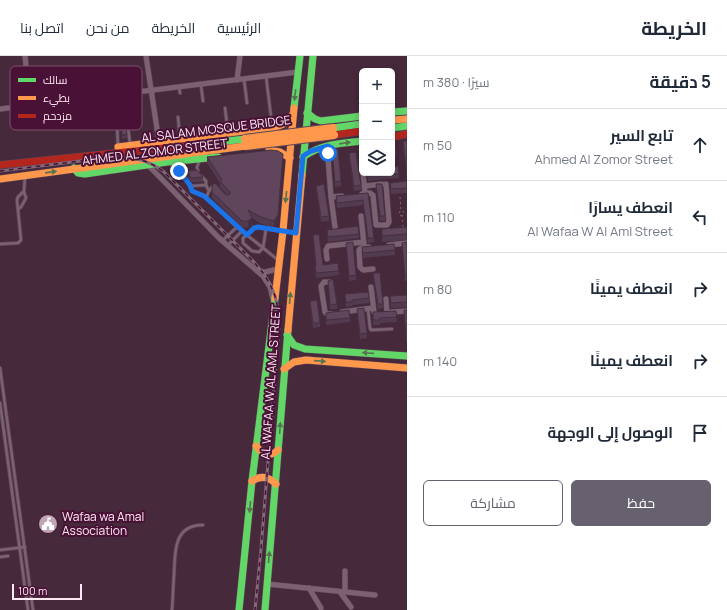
<!DOCTYPE html>
<html lang="ar">
<meta charset="utf-8">
<style>
body{margin:0;font-family:Manrope,Cairo,sans-serif;background:#f6f6f7;color:#1f2937;direction:rtl}
.controls{position:absolute;right:12px;top:12px;display:grid;overflow:hidden;border-radius:6px;box-shadow:0 2px 10px #0003}
.controls button{width:36px;height:36px;display:grid;place-items:center;padding:0;border:0;border-bottom:1px solid #e0e1e3;background:#fff;color:#1f2937;font:20px sans-serif}
.scale{position:absolute;left:12px;bottom:10px;width:70px;box-sizing:border-box;padding-left:4px;border:2px solid #ffe9f4;border-top:0;font-size:11px;line-height:14px;white-space:nowrap;color:#ffe9f4;-webkit-text-stroke:3px #491136;paint-order:stroke}
.stop{position:absolute;width:12px;height:12px;margin:-9px;border:3px solid #1a73e8;border-radius:50%;background:#fff}
.stop.end{background:#1a73e8;border-color:#fff;box-shadow:0 1px 4px #0008}
.list{margin:0;padding:0;list-style:none}
h2{display:flex;justify-content:space-between;align-items:center;height:52px;margin:0;padding:0 16px;font-size:17px}
h2 small{font-size:13px;font-weight:400;color:#747a83}
.list li{display:grid;grid-template-columns:26px 1fr auto;gap:12px;align-items:center;box-sizing:border-box;height:72px;padding:0 16px;border-top:1px solid #e0e1e3}
.list b{display:block;font-size:15px;white-space:nowrap}
.list p{margin:0;font-size:13px;white-space:nowrap;color:#747a83}
.list em{font-size:13px;font-style:normal;color:#747a83}
.actions{display:flex;gap:8px;padding:12px 16px}
.actions a{flex:1;padding:9px 0;border:1px solid #67616f;border-radius:6px;text-align:center;font-size:14px;color:#67616f}
.actions .main{background:#67616f;color:#fff}
.icon{flex:none;width:22px;height:22px;fill:none;stroke:currentColor;stroke-width:2;stroke-linecap:round;stroke-linejoin:round}
.map{position:relative;flex:none;width:407px;height:554px;overflow:hidden;direction:ltr}
header{display:flex;align-items:center;gap:24px;box-sizing:border-box;height:56px;padding:0 20px;background:#fff;border-bottom:1px solid #e0e1e3}
header strong{font-size:19px}
nav{display:flex;gap:22px;margin-inline-start:auto;font-size:14px}
main{display:flex}
aside{flex:1;background:#fff}
.map>svg:first-child{display:block}
.lines{fill:none;stroke-linecap:round;stroke-linejoin:round}
.lane-casing{stroke:#5d4655;stroke-width:4}
.street-casing{stroke:#5d4655;stroke-width:6}
.fast-casing{stroke:#5d4655;stroke-width:8}
.slow-casing{stroke:#5d4655;stroke-width:8}
.jam-casing{stroke:#5d4655;stroke-width:8}
.path{stroke:#7e6876;stroke-width:1;stroke-dasharray:2 3;stroke-linecap:butt}
.lane{stroke:#7b6171;stroke-width:2.5}
.street{stroke:#7b6171;stroke-width:5}
.fast{stroke:#63d668;stroke-width:7}
.slow{stroke:#ff974d;stroke-width:7}
.jam{stroke:#b3261e;stroke-width:7}
.rail-casing{stroke:#826a78;stroke-width:3}
.rail{stroke:#491136;stroke-width:1.5;stroke-dasharray:4.5;stroke-linecap:butt}
.slow-bridge-casing{stroke:#5d4655;stroke-width:10;stroke-linecap:butt}
.slow-bridge{stroke:#ff974d;stroke-width:8}
.wall{fill:#533b4f}
.shaded-wall{fill:#433040}
.building{fill:#60455c;stroke:#433040}
.oneway{fill:#56744f}
.route{stroke:#1a73e8;stroke-width:5}
.labels{text-anchor:middle;stroke-width:4;stroke-linejoin:round;paint-order:stroke}
.street-label{font-size:12px;fill:#ffe9f4;stroke:#491136}
.poi-label{font-size:12px;fill:#ffe9f4;stroke:#491136;text-anchor:start}
.key{fill:#491136;stroke:#80526f;stroke-width:1}
.key-label{font-size:11px;fill:#ffe9f4}
</style>
<header>
<strong>الخريطة</strong>
<nav><a>الرئيسية</a><a>الخريطة</a><a>من نحن</a><a>اتصل بنا</a></nav>
</header>
<main>
<aside>
<h2>5 دقيقة<small>سيرًا · 380 m</small></h2>
<ul class="list">
<li><svg class="icon" aria-label="ahead" viewBox="0 0 24 24"><path d="M12 20V5M6 11l6-6 6 6"/></svg><div><b>تابع السير</b><p>Ahmed Al Zomor Street</p></div><em>50 m</em></li>
<li><svg class="icon" aria-label="left" viewBox="0 0 24 24"><path d="M17 20v-9H6M10 6l-5 5 5 5"/></svg><div><b>انعطف يسارًا</b><p>Al Wafaa W Al Aml Street</p></div><em>110 m</em></li>
<li><svg class="icon" aria-label="right" viewBox="0 0 24 24"><path d="M7 20v-9h11M14 6l5 5-5 5"/></svg><div><b>انعطف يمينًا</b></div><em>80 m</em></li>
<li><svg class="icon" aria-label="right" viewBox="0 0 24 24"><path d="M7 20v-9h11M14 6l5 5-5 5"/></svg><div><b>انعطف يمينًا</b></div><em>140 m</em></li>
<li><svg class="icon" aria-label="arrive" viewBox="0 0 24 24"><path d="M6 21V4h12l-3 4 3 4H6"/></svg><div><b>الوصول إلى الوجهة</b></div></li>
</ul>
<div class="actions"><a class="main">حفظ</a><a>مشاركة</a></div>
</aside>
<div class="map">
<svg width="407" height="554" viewBox="0 0 407 554">
<rect width="100%" height="100%" fill="#47293c"/>
<g class="lines">
<defs>
<g id="lane">
<path d="M266,20L272,69"/>
<path d="M244,23L247,47"/>
<path d="M201,29L203,45"/>
<path d="M179,31L180,37"/>
<path d="M225,52L228,76"/>
<path d="M178,61L180,82"/>
<path d="M118,90L117,68L119,65L125,64L127,66L130,87"/>
<path d="M170,108L177,113L190,130L206,129V125L201,120"/>
<path d="M198,116L197,111L199,106"/>
<path d="M190,129L192,135L204,140L237,171L278,204"/>
<path d="M206,129L209,135L206,142"/>
<path d="M209,135L212,131H215"/>
<path d="M18,153L21,151L26,142L24,136"/>
<path d="M266,173L263,192L259,196L252,195L243,187V182L256,171L281,175"/>
<path d="M222,185L237,171"/>
<path d="M0,188L18,187L21,184L17,144L18,141L24,135L25,120"/>
<path d="M228,189L242,175"/>
<path d="M368,253L370,272L371,274L392,273"/>
<path d="M0,312L33,554"/>
<path d="M0,347L28,554"/>
<path d="M0,494L25,491"/>
<path d="M0,501L8,500"/>
<path d="M172,554C173,542 173,531 174,519C175,497 173,469 203,469"/>
</g>
<g id="street">
<path d="M25,0L30,49"/>
<path d="M146,0L159,86"/>
<path d="M237,24L240,0"/>
<path d="M0,53L298,16"/>
<path d="M327,90L331,141L335,171"/>
<path d="M148,109L219,182L263,220L270,231L273,243"/>
<path d="M363,117L365,137"/>
<path d="M365,130L382,128"/>
<path d="M362,138L370,137L373,139L376,169H387L389,166L386,128"/>
<path d="M331,141L342,140"/>
<path d="M361,160L364,189"/>
<path d="M389,189L407,187"/>
<path d="M369,191L361,192L359,194L360,211L363,214L373,213"/>
<path d="M327,203L326,194L328,190L364,186"/>
<path d="M257,215L265,216L278,213"/>
<path d="M330,226H324L321,230L325,256L327,258H332"/>
<path d="M371,231L374,256"/>
<path d="M386,243L387,257"/>
<path d="M342,256L373,252"/>
<path d="M391,256L407,255"/>
<path d="M267,528L375,539"/>
<path d="M309,532L321,552"/>
<path d="M340,536L351,551"/>
<path d="M345,536V515"/>
</g>
<g id="fast">
<path d="M294,52L300,0"/>
<path d="M392,56L407,55"/>
<path d="M307,57L315,63L321,65L362,60"/>
<path d="M333,72L362,68"/>
<path d="M392,72L407,70"/>
<path d="M193,89L245,83"/>
<path d="M303,101C321,88 341,87 362,85"/>
<path d="M74,112L78,117L85,118L167,106L218,101"/>
<path d="M302,119L313,0"/>
<path d="M287,279L294,289L305,293L407,300"/>
<path d="M239,554L252,425L275,242"/>
<path d="M265,554L288,274"/>
</g>
<g id="slow">
<path d="M392,64L407,63"/>
<path d="M118,91L276,71L286,67L293,58"/>
<path d="M269,94L280,96L290,102"/>
<path d="M0,123L245,90"/>
<path d="M275,242L283,175L294,52"/>
<path d="M288,274L302,119"/>
<path d="M284,313L294,306L306,304L407,312"/>
<path d="M256,390C263,399 269,402 278,394"/>
<path d="M252,425C261,419 269,421 276,428"/>
</g>
<g id="jam">
<path d="M334,79L362,75"/>
<path d="M392,81L407,78"/>
<path d="M0,109L193,89"/>
</g>
</defs>
<use href="#lane" class="lane-casing"/>
<use href="#street" class="street-casing"/>
<use href="#fast" class="fast-casing"/>
<use href="#slow" class="slow-casing"/>
<use href="#jam" class="jam-casing"/>
<g class="path">
<path d="M400,141L401,154"/>
<path d="M402,160L399,159L400,155H403L404,157L402,160L403,171"/>
</g>
<use href="#lane" class="lane"/>
<use href="#street" class="street"/>
<use href="#fast" class="fast"/>
<use href="#slow" class="slow"/>
<use href="#jam" class="jam"/>
<defs>
<path id="rail" d="M0,115L112,101C133,101 146,103 163,115L253,205L263,217L270,228L275,240L278,253L279,270L261,493L255,554"/>
</defs>
<use href="#rail" class="rail-casing"/>
<use href="#rail" class="rail"/>
<defs>
<g id="slow-bridge">
<path d="M245,83L333,72"/>
<path d="M245,90L334,79"/>
</g>
</defs>
<use href="#slow-bridge" class="slow-bridge-casing"/>
<use href="#slow-bridge" class="slow-bridge"/>
</g>
<g class="wall">
<path d="M121,70L127,79V82L122,83Z"/>
<path d="M403,85H407V122L403,90Z"/>
<path d="M392,87L396,94V99H392Z"/>
<path d="M332,94L341,125V130L335,131Z"/>
<path d="M349,97L361,129V134L354,135L349,102Z"/>
<path d="M207,101L283,104L278,166L274,171L261,168L252,162V168L248,172L242,171L212,142V129L227,139L220,131V127L207,107Z"/>
<path d="M187,115L203,121V126H191L187,120Z"/>
<path d="M367,117L399,118V122L368,125Z"/>
<path d="M407,125V137L391,138L390,127Z"/>
<path d="M376,128L385,160V165H380Z"/>
<path d="M316,130L329,160V165L321,166L316,134Z"/>
<path d="M368,137L374,182V186L368,187L363,149L337,152L336,140Z"/>
<path d="M407,171V184L382,186V173Z"/>
<path d="M327,174L359,178V182L328,186Z"/>
<path d="M313,179L323,209L339,215V219L316,222L315,214V210H316Z"/>
<path d="M407,186V225H405L402,187Z"/>
<path d="M346,187L356,219V224L349,225Z"/>
<path d="M362,191L395,194V199L363,202Z"/>
<path d="M373,217L383,248V252L378,253L373,222Z"/>
<path d="M328,225L337,248V253H330Z"/>
<path d="M345,238L369,242V247L352,249V250L346,251Z"/>
<path d="M407,239V251L391,252L390,240Z"/>
<path d="M310,245L320,267V271L313,272L310,249Z"/>
<path d="M357,253L367,277V282L360,283L357,258Z"/>
<path d="M404,254H407V285H406Z"/>
<path d="M396,255L397,266L380,267V269H373V256Z"/>
<path d="M326,257L350,262V266L326,269Z"/>
</g>
<g class="shaded-wall">
<path d="M283,98L278,166L274,171V165Z"/>
<path d="M252,162V168L248,172V165Z"/>
</g>
<g class="building">
<path d="M125,69L127,79H122L121,70Z"/>
<path d="M403,85H407V117Z"/>
<path d="M392,87H395L396,94L392,95Z"/>
<path d="M338,93L341,125L335,126L332,94Z"/>
<path d="M271,94L278,95L283,98L278,159L274,165L261,161L248,154L252,162L248,165H242L212,136V129L215,127L226,139H229L231,137L220,125L222,124L207,101Z"/>
<path d="M356,96L361,129L354,130L349,97Z"/>
<path d="M398,110L399,118L368,120L367,117H392V111Z"/>
<path d="M197,114L203,121L191,122L187,115Z"/>
<path d="M407,125V132L391,133L390,127Z"/>
<path d="M324,128L329,160L321,161L316,130Z"/>
<path d="M376,128H382L385,160H380Z"/>
<path d="M368,137L374,182H368L363,144L337,147L336,140Z"/>
<path d="M358,170L359,178L328,181L327,174Z"/>
<path d="M407,171V178L382,180V173Z"/>
<path d="M319,178L323,209L338,207L339,215L316,217L315,210H316L313,179Z"/>
<path d="M353,186L356,219L349,220L346,187Z"/>
<path d="M407,186V220H405L402,187Z"/>
<path d="M394,188L395,194L363,197L362,191Z"/>
<path d="M373,217H380L383,248H378Z"/>
<path d="M333,223L337,248L330,249L328,225Z"/>
<path d="M368,236L369,242L352,244V246H346L345,238Z"/>
<path d="M407,239V246L391,247L390,240Z"/>
<path d="M317,244L320,267H313L310,245Z"/>
<path d="M364,252L367,277L360,278L357,253Z"/>
<path d="M349,254L350,262L326,264V257Z"/>
<path d="M404,254H407V280H406Z"/>
<path d="M396,255L397,261L380,262V264H373V256Z"/>
</g>
<defs><path id="oneway-solid" d="M-6-.8H1V-3.2L6.5 0L1 3.2V.8H-6Z"/></defs>
<g class="oneway">
<use href="#oneway-solid" transform="translate(295 39) rotate(97)"/>
<use href="#oneway-solid" transform="translate(345 87) rotate(-8)"/>
<use href="#oneway-solid" transform="translate(51 116) rotate(-8)"/>
<use href="#oneway-solid" transform="translate(286 141) rotate(96)"/>
<use href="#oneway-solid" transform="translate(290 242) rotate(-85)"/>
<use href="#oneway-solid" transform="translate(368 297) rotate(-176)"/>
<use href="#oneway-solid" transform="translate(320 305) rotate(4)"/>
<use href="#oneway-solid" transform="translate(280 372) rotate(-86)"/>
<use href="#oneway-solid" transform="translate(250 451) rotate(96)"/>
<use href="#oneway-solid" transform="translate(269 501) rotate(-85)"/>
</g>
<g class="lines">
<path class="route" d="M179,115L190,129L192,135L204,140L247,179L254,172L258,171L296,177L303,100L311,95L328,90V97"/>
</g>
<defs>
<symbol id="civic-disc" viewBox="-11 -11 22 22"><circle r="9.5" fill="#bfa6b4" stroke="#491136"/><path d="M-.6-6.5H3V-4.5H.6V-3L4-1V1h2V6H-6V1h2V-1L-.6-3ZM-1.2 2.5V6h2.4V2.5Z" fill="#fff"/></symbol>
</defs>
<g fill-rule="evenodd">
<use href="#civic-disc" x="37" y="457" width="22" height="22"/>
</g>
<g class="labels">
<g class="street-label">
<text transform="translate(216 73) rotate(-7)" y="4">AL SALAM MOSQUE BRIDGE</text>
<text transform="translate(155 96) rotate(-7)" y="4">AHMED AL ZOMOR STREET</text>
<text transform="translate(271 326) rotate(-86)" y="4">AL WAFAA W AL AML STREET</text>
</g>
<g class="poi-label">
<text x="62" y="465">Wafaa wa Amal<tspan x="62" dy="14">Association</tspan></text>
</g>
</g>
<rect x="10" y="10" width="132" height="64" rx="6" class="key"/>
<rect x="18" y="22" width="18" height="4" fill="#63d668"/>
<rect x="18" y="40" width="18" height="4" fill="#ff974d"/>
<rect x="18" y="58" width="18" height="4" fill="#b3261e"/>
<g class="key-label">
<text x="43" y="28">سالك</text>
<text x="43" y="46">بطيء</text>
<text x="43" y="64">مزدحم</text>
</g>
</svg>
<div class="controls">
<button>+</button>
<button>−</button>
<button><svg class="icon" aria-label="layers" viewBox="0 0 24 24"><path d="M12 4l9 5-9 5-9-5zM3 14l9 5 9-5"/></svg></button>
</div>
<div class="scale">100 m</div>
<div class="stop" style="left:328px;top:97px"></div>
<div class="stop end" style="left:179px;top:115px"></div>
</div>
</main>
